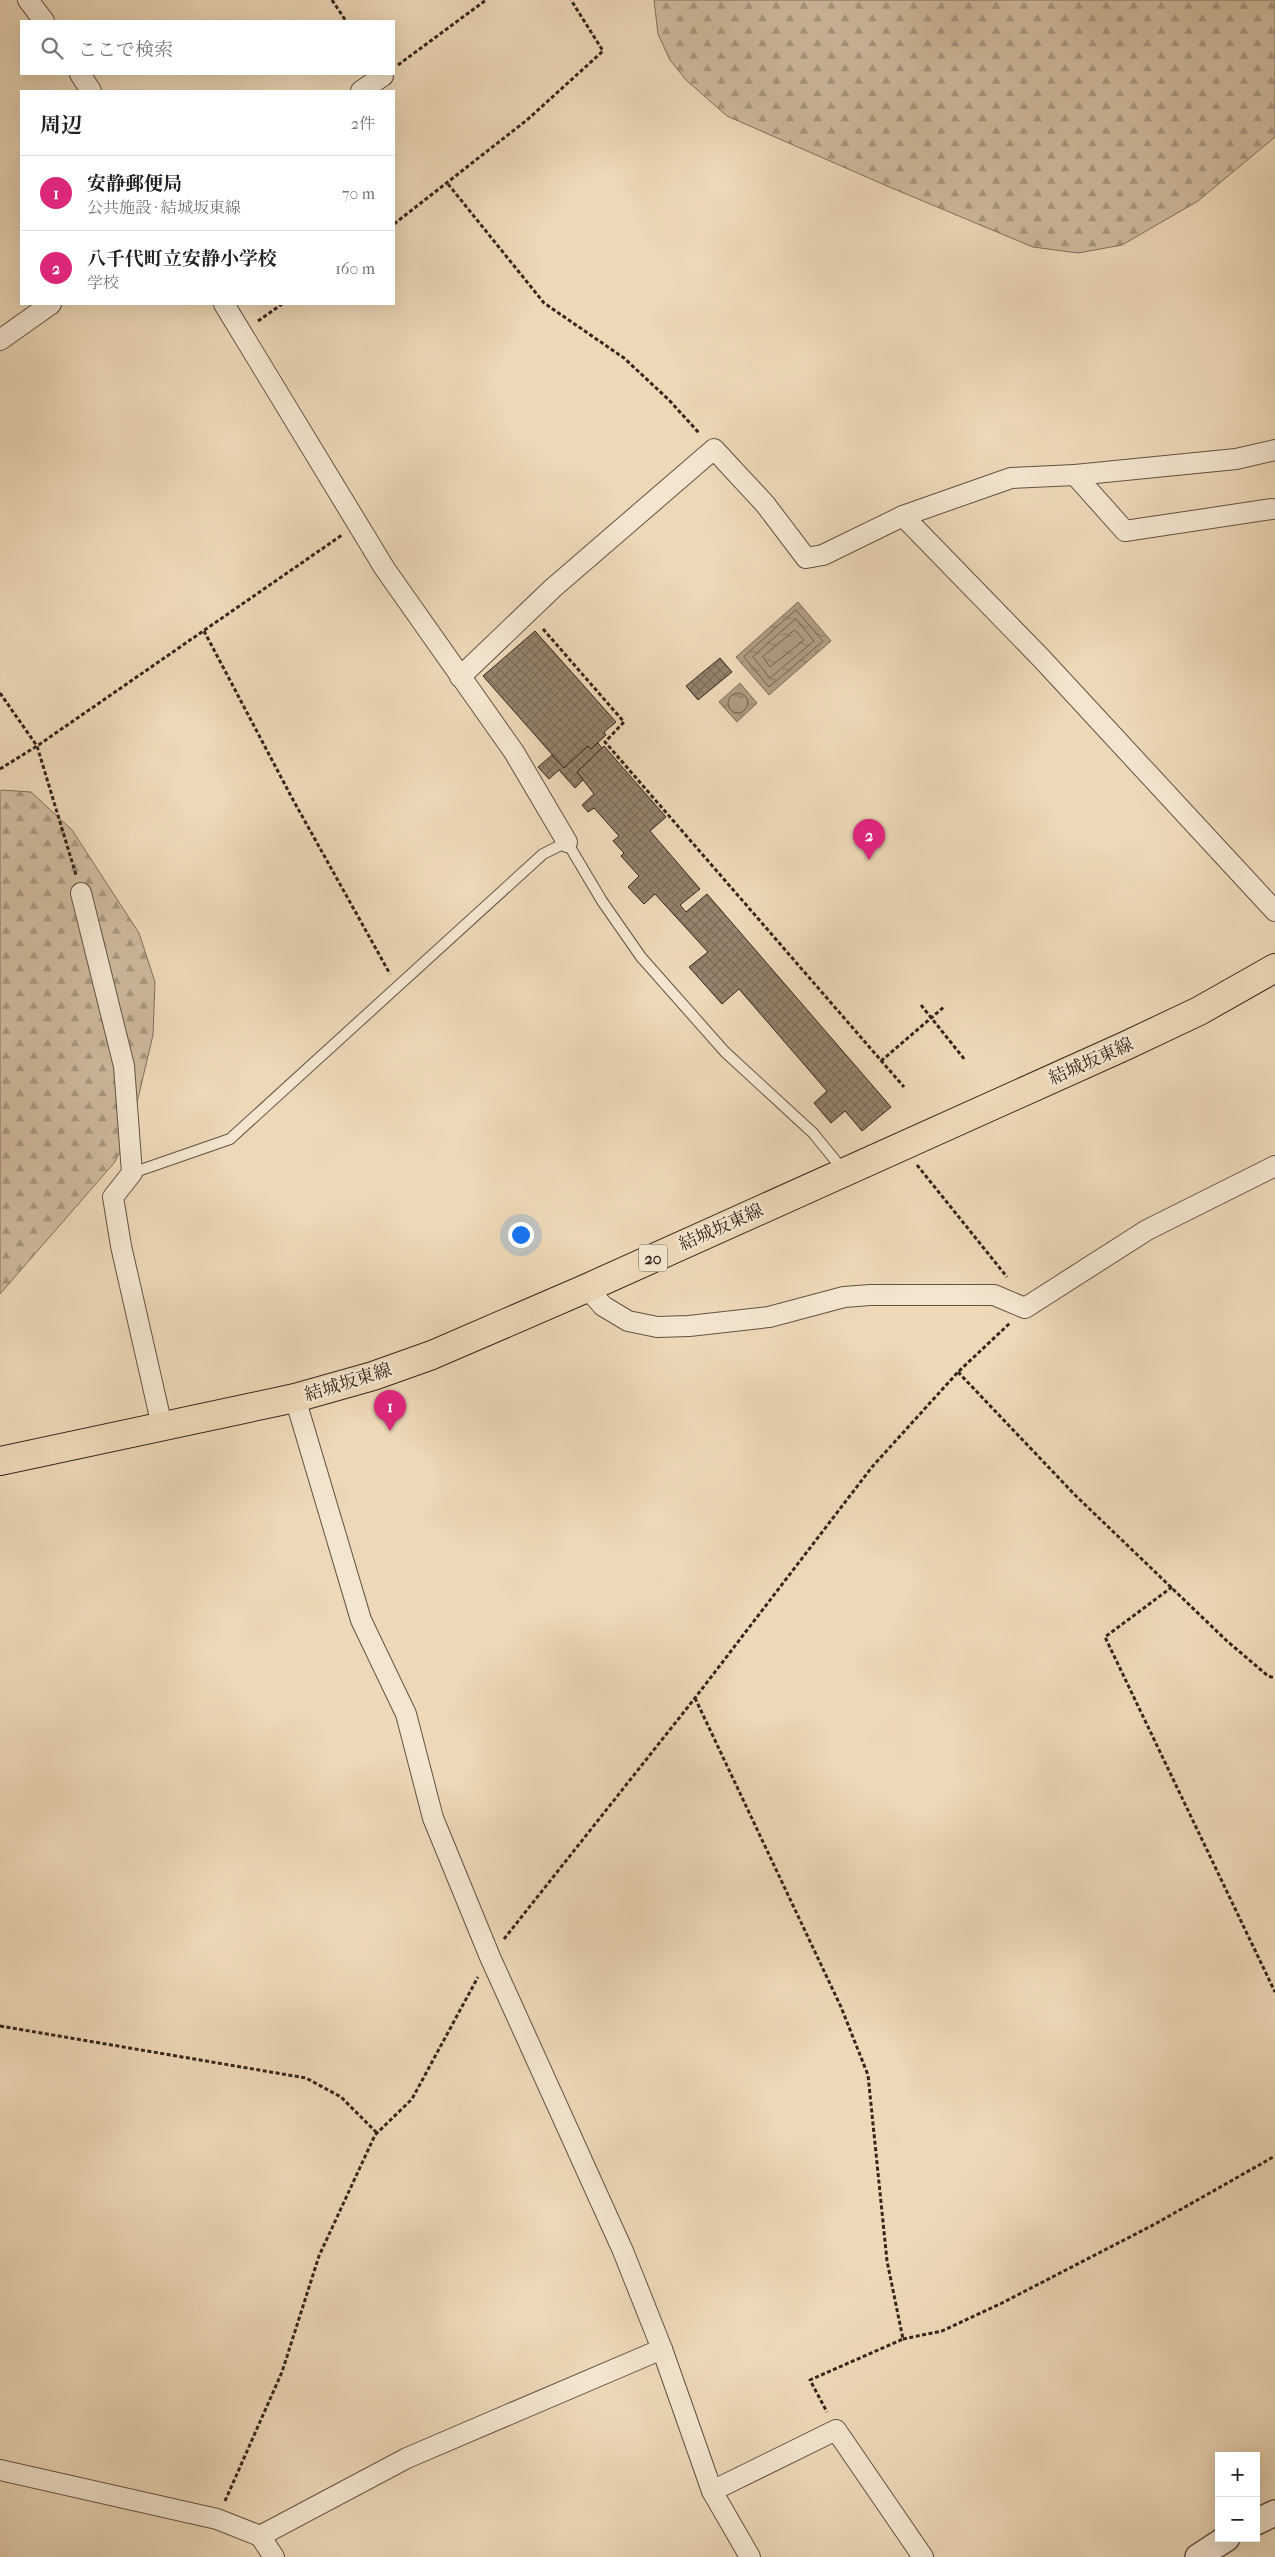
<!DOCTYPE html>
<html lang="ja">
<meta charset="utf-8">
<style>
body{margin:0;font-family:"IM FELL French Canon","Noto Serif JP",serif;background:#f6f6f6;color:#202124}
.controls{position:absolute;right:15px;bottom:15px;display:grid;overflow:hidden;border-radius:0px;box-shadow:0 5px 20px #0002}
.controls button{width:45px;height:45px;display:grid;place-items:center;padding:0;border:0;border-bottom:1px solid #e0e0e0;background:#fff;color:#202124;font:25px sans-serif}
.you{position:absolute;left:520px;top:1234px;width:18px;height:18px;margin:-12px;border:4px solid #fff;border-radius:50%;background:#1a73e8;box-shadow:0 0 0 8px #1a73e833}
.badge{display:grid;place-items:center;width:32px;height:32px;border-radius:50%;background:#db2777;color:#fff;font-size:16px;font-weight:700}
.pin{position:absolute;translate:-50% -41px;filter:drop-shadow(0 1px 2px #0008)}
.pin::after{content:'';position:absolute;top:26px;width:18px;height:15px;background:inherit;clip-path:polygon(0 0,100% 0,50% 100%)}
.list{margin:0;padding:0;list-style:none}
h2{display:flex;justify-content:space-between;align-items:center;height:65px;margin:0;padding:0 20px;font-size:21px}
h2 small{font-size:16px;font-weight:400;color:#757577}
.list li{display:grid;grid-template-columns:32px 1fr auto;gap:15px;align-items:center;box-sizing:border-box;height:75px;padding:0 20px;border-top:1px solid #e0e0e0}
.list b{display:block;font-size:19px;white-space:nowrap}
.list p{margin:0;font-size:16px;white-space:nowrap;color:#757577}
.list em{font-size:16px;font-style:normal;color:#757577}
.icon{flex:none;width:28px;height:28px;fill:none;stroke:currentColor;stroke-width:2;stroke-linecap:round;stroke-linejoin:round}
.map{position:relative;flex:none;width:1275px;height:2557px;overflow:hidden}
.search{position:absolute;background:#fff;box-shadow:0 5px 20px #0002;left:20px;top:20px;width:375px;height:55px;display:flex;align-items:center;gap:12px;box-sizing:border-box;padding:0 18px;border-radius:0px;color:#757577;font-size:19px}
.panel{position:absolute;background:#fff;box-shadow:0 5px 20px #0002;left:20px;top:90px;width:375px;height:215px;border-radius:0px}
.map>svg:first-child{display:block}
.forest{fill:url(#forest-firs);stroke:#82705c}
.water{fill:url(#water-ripples);stroke:#7f6c59}
.lines{fill:none;stroke-linecap:round;stroke-linejoin:round}
.shore{stroke:#72604f;stroke-width:1}
.building{fill:url(#building-cross-hatch);stroke:#36261c}
.service-casing{stroke:#645243;stroke-width:12}
.minor-casing{stroke:#645243;stroke-width:22}
.tertiary-casing{stroke:#645243;stroke-width:28}
.primary-casing{stroke:#36261c;stroke-width:30}
.path{stroke:#36261c;stroke-width:3;stroke-dasharray:4 2.5;stroke-linecap:butt}
.service{stroke:#f3e6d0;stroke-width:10}
.minor{stroke:#f3e6d0;stroke-width:20}
.tertiary{stroke:#f3e6d0;stroke-width:25}
.primary{stroke:#edd8b7;stroke-width:28}
.labels{text-anchor:middle;stroke-width:5;stroke-linejoin:round;paint-order:stroke}
.shield{fill:#f3e6d0;stroke:#6f6052;stroke-width:1}
.shield-label{font-size:16px;font-weight:bold;fill:#36261c}
.street-label{font-size:18px;fill:#36261c;stroke:#f3e6d0}
</style>
<div class="map">
<svg width="1275" height="2557" viewBox="0 0 1275 2557">
<defs>
<pattern id="forest-firs" width="22" height="20" patternUnits="userSpaceOnUse" patternTransform="scale(1.25)"><rect width="22" height="20" fill="#ceba9d"/><path d="M5 1l3.5 6h-7zM16 11l3.5 6h-7z" fill="#a8977f"/></pattern>
<pattern id="water-ripples" width="26" height="14" patternUnits="userSpaceOnUse" patternTransform="scale(1.25)"><rect width="26" height="14" fill="#af9b82"/><path d="M2 4q2-2 4 0t4 0M15 11q2-2 4 0t4 0" fill="none" stroke="#8f7e6a"/></pattern>
<pattern id="building-cross-hatch" width="8" height="8" patternUnits="userSpaceOnUse" patternTransform="scale(1.25)"><rect width="8" height="8" fill="#95836d"/><path d="M0 0l8 8M0 8l8-8" fill="none" stroke="#7a6b59"/></pattern>
</defs>
<rect width="100%" height="100%" fill="#edd8b7"/>
<filter id="stains"><feTurbulence type="fractalNoise" baseFrequency=".004" numOctaves="4"/><feColorMatrix values="0 0 0 0 .2 0 0 0 0 .09 0 0 0 0 .02 0 0 0 .5 -.17"/></filter>
<radialGradient id="worn" r=".72"><stop offset=".6" stop-color="#630" stop-opacity="0"/><stop offset="1" stop-color="#630" stop-opacity=".3"/></radialGradient>
<g class="forest">
<path d="M654,0H1275V137L1198,201L1122,245L1078,253L1033,247L887,186L727,116L686,80L670,60L658,34Z"/>
<path d="M2,790L31,792L72,830L139,933L155,982L153,1035L129,1136L114,1163L0,1294V791Z"/>
</g>
<g class="water">
<path d="M798,602L831,641L769,695L736,657Z"/>
<path d="M740,683L757,703L737,722L719,702Z"/>
</g>
<g class="lines">
<g class="shore">
<path d="M796,610L823,641L769,687L744,657Z"/>
<path d="M796,619L814,641L770,678L753,657Z"/>
<path d="M795,630L804,640L770,667L763,657Z"/>
<circle cx="738" cy="703" r="10"/>
</g>
</g>
<g class="building">
<path d="M535,631L616,722L604,732L606,735L591,749L588,746L564,768L483,676Z"/>
<path d="M720,658L732,672L698,700L686,686Z"/>
<path d="M598,743L603,749L577,772L583,780L575,788L559,770L549,779L538,767L552,755L564,768L588,746L591,749Z"/>
<path d="M604,746L666,817L650,831L700,889L680,905L686,912L707,894L891,1107L862,1131L845,1111L831,1123L814,1103L827,1091L739,989L722,1004L689,967L708,952L655,894L644,904L628,887L639,876L621,856L624,853L613,841L619,836L594,808L588,812L582,805L594,794L577,772Z"/>
</g>
<g class="lines">
<defs>
<path id="service" d="M132,1173L230,1139L543,854L567,842L602,901L641,957L725,1052L813,1133L844,1171"/>
<g id="minor">
<path d="M28,0L44,21"/>
<path d="M80,74L91,91"/>
<path d="M361,91L383,76"/>
<path d="M224,304L385,569L514,752L567,842"/>
<path d="M0,340L51,304"/>
<path d="M1272,509L1125,531L1075,475L1236,459L1275,450"/>
<path d="M903,516L1042,659L1275,911"/>
<path d="M460,677L553,588L714,449L765,504L806,558L823,555L903,516L1011,478L1075,475"/>
<path d="M81,893L124,1066L132,1173L113,1197L121,1246L162,1426"/>
<path d="M587,1288L603,1306L628,1321L657,1327L689,1326L769,1317L844,1297L870,1295H994L1025,1308L1147,1230L1275,1166"/>
<path d="M295,1398L361,1620L406,1714L433,1818L490,1957L623,2251L662,2349L712,2491L750,2557"/>
<path d="M0,2470L217,2519L260,2536L274,2557"/>
<path d="M712,2491L836,2430L923,2557"/>
<path d="M260,2536L407,2458L662,2349"/>
</g>
<g id="tertiary">
<path d="M1256,2522L1275,2513"/>
<path d="M1198,2557L1227,2538"/>
</g>
<path id="primary" d="M0,1461L295,1398L373,1376L432,1355L587,1288L1125,1046L1199,1011L1275,968"/>
</defs>
<use href="#service" class="service-casing"/>
<use href="#minor" class="minor-casing"/>
<use href="#tertiary" class="tertiary-casing"/>
<use href="#primary" class="primary-casing"/>
<g class="path">
<path d="M332,0L346,21"/>
<path d="M398,65L486,0"/>
<path d="M448,184L544,303L624,358L669,400L700,434"/>
<path d="M394,224L527,120L603,51L571,0"/>
<path d="M258,321L282,304"/>
<path d="M543,629L624,722L605,742L904,1087"/>
<path d="M204,631L292,798L390,974"/>
<path d="M0,693L37,746L76,875"/>
<path d="M0,769L37,746L342,535"/>
<path d="M921,1005L965,1060"/>
<path d="M881,1061L945,1006"/>
<path d="M917,1165L1007,1277"/>
<path d="M958,1372L1075,1495L1227,1641L1268,1676L1275,1678"/>
<path d="M1172,1587L1105,1637L1275,1992"/>
<path d="M695,1698L841,2007L868,2075L887,2261L903,2339L810,2380L827,2412"/>
<path d="M504,1939L695,1698L872,1467L958,1372L1010,1323"/>
<path d="M0,2026L306,2078L341,2097L377,2133"/>
<path d="M903,2339L942,2331L1002,2303L1155,2224L1275,2156"/>
<path d="M225,2501L282,2372L319,2256L375,2135L412,2099L478,1977"/>
</g>
<use href="#service" class="service"/>
<use href="#minor" class="minor"/>
<use href="#tertiary" class="tertiary"/>
<use href="#primary" class="primary"/>
</g>
<g class="labels">
<rect class="shield" x="639" y="1244.5" width="28" height="27" rx="4"/>
<g class="shield-label">
<text x="653" y="1264">20</text>
</g>
<g class="street-label">
<text transform="translate(1091 1061) rotate(-24)" y="6">結城坂東線</text>
<text transform="translate(721 1227) rotate(-24)" y="6">結城坂東線</text>
<text transform="translate(348 1382) rotate(-17)" y="6">結城坂東線</text>
</g>
</g>
<rect width="100%" height="100%" filter="url(#stains)"/>
<rect width="100%" height="100%" fill="url(#worn)"/>
</svg>
<div class="controls">
<button>+</button>
<button>−</button>
</div>
<div class="you"></div>
<div class="pin badge" style="left:390px;top:1431px">1</div>
<div class="pin badge" style="left:869px;top:860px">2</div>
<div class="search"><svg class="icon" aria-label="search" viewBox="0 0 24 24"><circle cx="10" cy="10" r="6"/><path d="M15 15l6 6"/></svg>ここで検索</div>
<section class="panel">
<h2>周辺<small>2件</small></h2>
<ul class="list">
<li><span class="badge">1</span><div><b>安静郵便局</b><p>公共施設 · 結城坂東線</p></div><em>70 m</em></li>
<li><span class="badge">2</span><div><b>八千代町立安静小学校</b><p>学校</p></div><em>160 m</em></li>
</ul>
</section>
</div>
